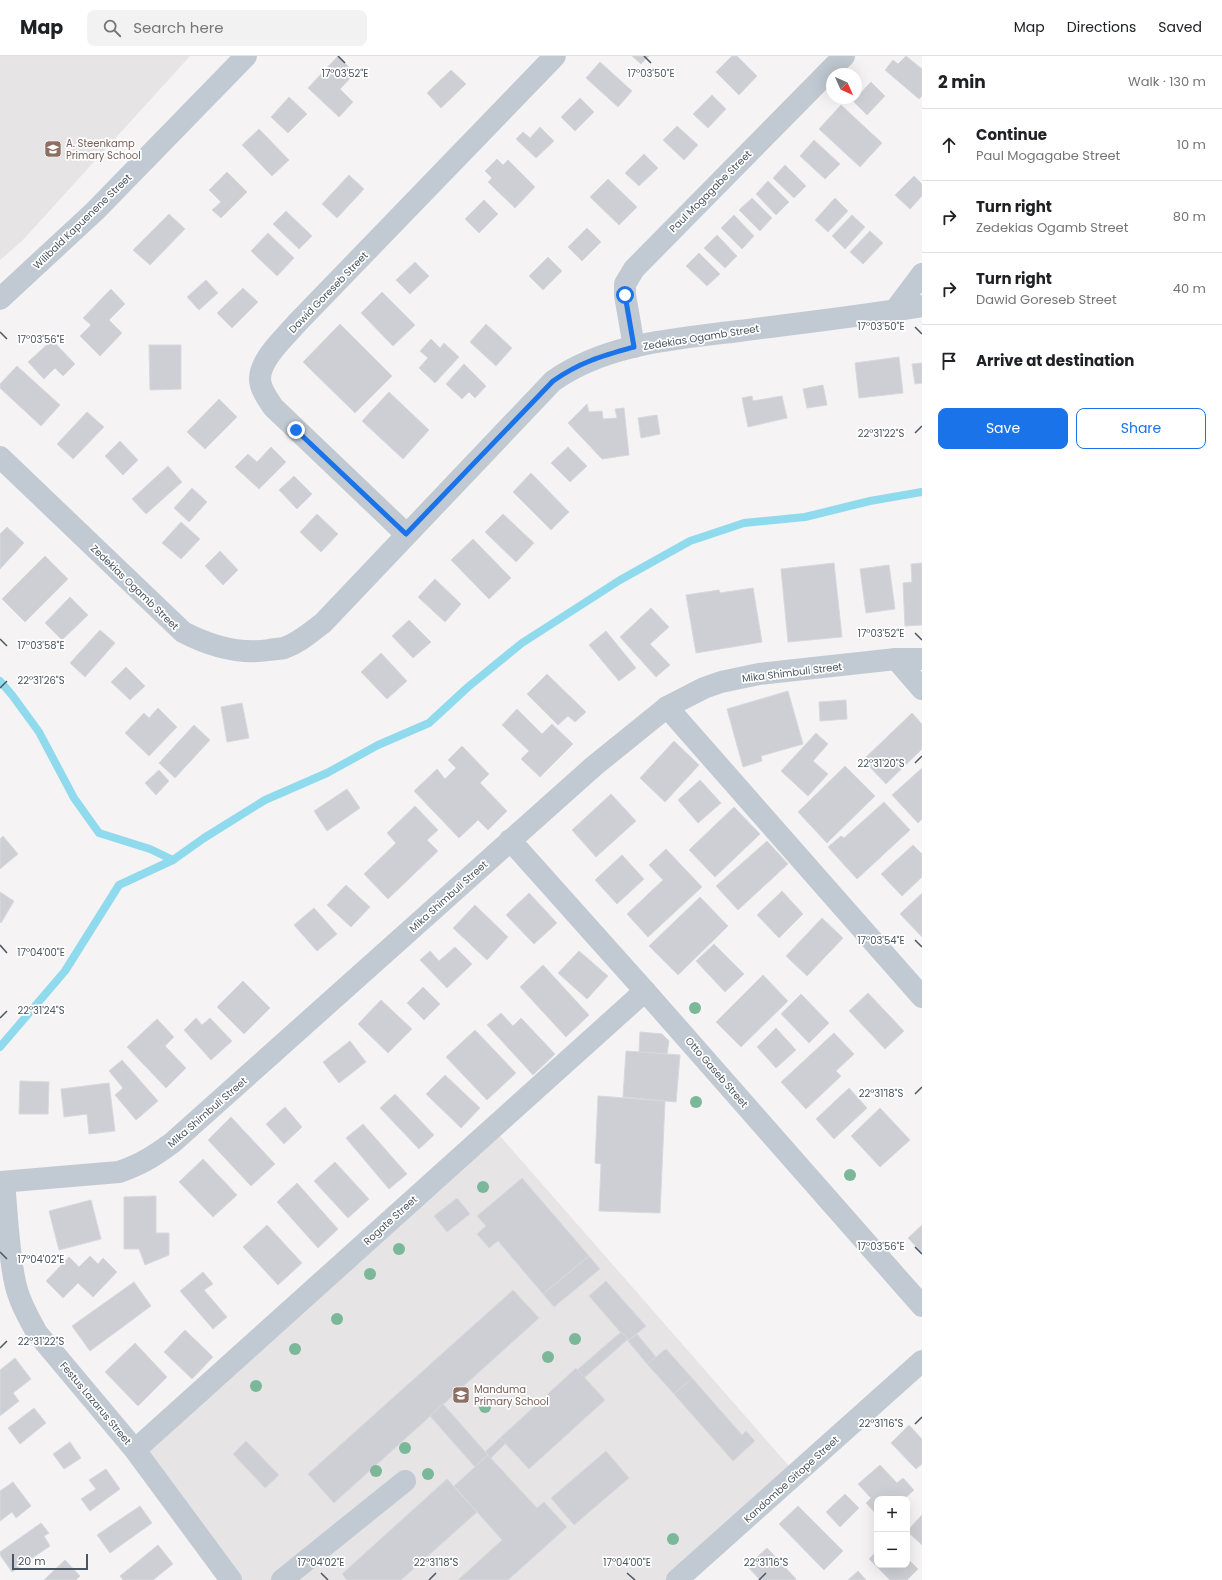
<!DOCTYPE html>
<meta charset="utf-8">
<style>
body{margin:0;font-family:Poppins,sans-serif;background:#f2f2f2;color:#202124}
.controls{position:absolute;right:12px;bottom:12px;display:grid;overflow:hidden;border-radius:8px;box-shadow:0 4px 16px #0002}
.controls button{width:36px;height:36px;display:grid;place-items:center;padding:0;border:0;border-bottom:1px solid #e0e0e0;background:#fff;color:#202124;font:20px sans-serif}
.compass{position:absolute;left:826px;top:12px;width:36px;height:36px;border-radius:50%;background:#fff;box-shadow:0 4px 16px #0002;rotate:135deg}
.scale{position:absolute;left:12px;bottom:10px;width:76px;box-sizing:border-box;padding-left:4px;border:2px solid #4a5661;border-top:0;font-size:11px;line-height:14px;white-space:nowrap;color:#4a5661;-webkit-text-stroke:3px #fff;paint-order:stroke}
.stop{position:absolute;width:12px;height:12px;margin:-9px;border:3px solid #1a73e8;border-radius:50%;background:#fff}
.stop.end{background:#1a73e8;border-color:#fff;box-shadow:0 1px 4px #0008}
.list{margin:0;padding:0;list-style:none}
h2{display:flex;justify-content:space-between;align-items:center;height:52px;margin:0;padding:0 16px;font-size:17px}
h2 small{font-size:13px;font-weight:400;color:#757577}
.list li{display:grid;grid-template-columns:26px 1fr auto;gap:12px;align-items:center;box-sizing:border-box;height:72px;padding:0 16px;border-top:1px solid #e0e0e0}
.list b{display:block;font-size:15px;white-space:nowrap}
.list p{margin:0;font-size:13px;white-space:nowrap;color:#757577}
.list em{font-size:13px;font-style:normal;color:#757577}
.actions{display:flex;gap:8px;padding:12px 16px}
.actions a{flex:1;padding:9px 0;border:1px solid #1a73e8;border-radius:8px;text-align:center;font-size:14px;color:#1a73e8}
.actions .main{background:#1a73e8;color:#fff}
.icon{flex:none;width:22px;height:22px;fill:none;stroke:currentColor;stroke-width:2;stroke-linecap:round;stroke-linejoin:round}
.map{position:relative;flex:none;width:922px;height:1524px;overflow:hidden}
header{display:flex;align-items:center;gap:24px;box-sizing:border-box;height:56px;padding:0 20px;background:#fff;border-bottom:1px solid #e0e0e0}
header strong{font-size:19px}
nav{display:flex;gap:22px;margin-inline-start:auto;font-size:14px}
.search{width:280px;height:36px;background:#f2f2f2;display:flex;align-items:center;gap:10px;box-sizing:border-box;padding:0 14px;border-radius:8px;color:#757577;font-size:15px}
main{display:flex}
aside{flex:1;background:#fff}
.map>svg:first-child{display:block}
.education{fill:#e6e4e5}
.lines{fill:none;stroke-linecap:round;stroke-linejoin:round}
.stream{stroke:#90daee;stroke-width:8}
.building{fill:#cdcfd5;stroke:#d7d9de}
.minor{stroke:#c1cad2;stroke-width:22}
.tree{fill:#7bb799}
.route{stroke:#1a73e8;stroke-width:5}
.ticks{fill:none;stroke:#4a5661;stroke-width:1.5}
.labels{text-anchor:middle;stroke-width:3.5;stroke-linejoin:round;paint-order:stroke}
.education-label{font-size:10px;fill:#785e54;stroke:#fff;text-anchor:start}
.street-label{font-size:10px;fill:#4a5661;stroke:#fff}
.ticks-label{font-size:10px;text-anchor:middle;fill:#4a5661;stroke:#fff;stroke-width:3.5;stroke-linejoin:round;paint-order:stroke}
</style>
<header>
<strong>Map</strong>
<div class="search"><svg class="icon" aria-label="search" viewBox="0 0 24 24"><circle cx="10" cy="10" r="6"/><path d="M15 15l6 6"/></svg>Search here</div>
<nav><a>Map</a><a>Directions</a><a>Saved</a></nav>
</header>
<main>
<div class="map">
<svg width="922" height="1524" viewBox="0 0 922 1524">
<rect width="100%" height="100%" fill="#f5f3f3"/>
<g class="education">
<path d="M0,0H190L22,185L0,204Z"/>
<path d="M493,1072L796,1418L677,1524H231L135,1394Z"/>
</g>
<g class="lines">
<g class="stream">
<path d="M0,625L12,639L39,676L74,742L99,777L150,793L173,804"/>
<path d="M0,991L65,915L119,829L173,804L204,782L265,744L327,717L378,689L429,667L468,631L522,587L620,524L690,485L744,467L805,461L870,445L922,436"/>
</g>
</g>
<g class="building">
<path d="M338,0L355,17L340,33L353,46L339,61L308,32Z"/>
<path d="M632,0H649L641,8Z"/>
<path d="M732,0H737L757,20L739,39L716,16Z"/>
<path d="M906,0L922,13V40L919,43L885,14L893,4L898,8Z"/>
<path d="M600,6L632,35L618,51L586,22Z"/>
<path d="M451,14L466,28L441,52L427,37Z"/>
<path d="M871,26L885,40L867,59L853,45Z"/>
<path d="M712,39L726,53L708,72L693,58Z"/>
<path d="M289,41L307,58L288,77L271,61Z"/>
<path d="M580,42L594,56L575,75L561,61Z"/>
<path d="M841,49L882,87L860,111L819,73Z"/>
<path d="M677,70L698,89L684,104L663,84Z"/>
<path d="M540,71L554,85L536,102L516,83L523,76L530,82Z"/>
<path d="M259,73L289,104L272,120L242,89Z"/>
<path d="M814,84L840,108L825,123L800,100Z"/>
<path d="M644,98L658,112L639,130L625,117Z"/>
<path d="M497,103L503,109L508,104L535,131L515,152L488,126L492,122L485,115Z"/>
<path d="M785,109L806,130L794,142L773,122Z"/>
<path d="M227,116L247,136L221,162L212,154L221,146L209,134Z"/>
<path d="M349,119L364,133L337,162L322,148Z"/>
<path d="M914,120L922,128V140L910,153L895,139Z"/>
<path d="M608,123L637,151L619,169L590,141Z"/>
<path d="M768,125L789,146L776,159L756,138Z"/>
<path d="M752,142L772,162L760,175L739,154Z"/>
<path d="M835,142L848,155L828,176L815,164Z"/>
<path d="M484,144L498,158L479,177L465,163Z"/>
<path d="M286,155L312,180L299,193L273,168Z"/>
<path d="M169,158L185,173L150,209L133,194Z"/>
<path d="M734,159L754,180L742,193L721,172Z"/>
<path d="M852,159L865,171L845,193L832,180Z"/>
<path d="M587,172L601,186L582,205L568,191Z"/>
<path d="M870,175L883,187L863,208L850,196Z"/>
<path d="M268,177L294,202L277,220L251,195Z"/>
<path d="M717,179L737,200L725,212L704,192Z"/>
<path d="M699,197L720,218L707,230L686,210Z"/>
<path d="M548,201L562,215L543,234L529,220Z"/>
<path d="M415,206L429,220L410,238L396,224Z"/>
<path d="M206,224L218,237L199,254L187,241Z"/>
<path d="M243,232L258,246L232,272L217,257Z"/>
<path d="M111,233L125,248L109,264L122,277L100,300L80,280L91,269L83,262Z"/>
<path d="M382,236L415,269L393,290L361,257Z"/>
<path d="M340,268L392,320L355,357L303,306Z"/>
<path d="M486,268L512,292L496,310L470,286Z"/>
<path d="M431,283L440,292L444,287L459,301L435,327L419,312L428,302L420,295Z"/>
<path d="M52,284L75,308L63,320L55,312L44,323L28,306Z"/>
<path d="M149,289H181V333L150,334Z"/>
<path d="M899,301L903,337L859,342L855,307Z"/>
<path d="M922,307V327L915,328L912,308Z"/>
<path d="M464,308L486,330L475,342L469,336L462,343L446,328Z"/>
<path d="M17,310L60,349L41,370L0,332V328Z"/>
<path d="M823,329L827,349L807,352L803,333Z"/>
<path d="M389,336L429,374L403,403L362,365Z"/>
<path d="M752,340L753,345L782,340L787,362L748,371L742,342Z"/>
<path d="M219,343L237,361L205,393L187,376Z"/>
<path d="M587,348L589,356L602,355L603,363L617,362L615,353L624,352L629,399L602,403L568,367Z"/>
<path d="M87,356L104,371L73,403L57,388Z"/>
<path d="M657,359L660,378L641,382L638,362Z"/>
<path d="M120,385L138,404L123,419L105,400Z"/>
<path d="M271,391L286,406L259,433L235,411L248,398L257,406Z"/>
<path d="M568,391L587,410L570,426L551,407Z"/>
<path d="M168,410L182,426L146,458L132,443Z"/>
<path d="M531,417L569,456L551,474L513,436Z"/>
<path d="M294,420L312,438L297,453L279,434Z"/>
<path d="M192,432L207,446L189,466L174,452Z"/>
<path d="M317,458L338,478L321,496L300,476Z"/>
<path d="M503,458L534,487L516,506L485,476Z"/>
<path d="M181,466L200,483L181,503L162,487Z"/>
<path d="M7,471L24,487L0,513V478Z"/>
<path d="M473,483L511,522L489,543L451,504Z"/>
<path d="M220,495L238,514L223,529L205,510Z"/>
<path d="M45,500L68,523L25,566L2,543Z"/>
<path d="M834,507L842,581L788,586L781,513Z"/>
<path d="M922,507V569L905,570L903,527L912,526L911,508Z"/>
<path d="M889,509L895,553L866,557L860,513Z"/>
<path d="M435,523L461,548L445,566L418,541Z"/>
<path d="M753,532L762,586L696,597L686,539L719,534L720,537Z"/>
<path d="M70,541L88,559L62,584L45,567Z"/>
<path d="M651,552L669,571L650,588L670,609L656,621L620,581Z"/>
<path d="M409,564L431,586L413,602L392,580Z"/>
<path d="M100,574L115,587L85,621L70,607Z"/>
<path d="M606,575L636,612L619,625L589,589Z"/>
<path d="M381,597L407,625L387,643L361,616Z"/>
<path d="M126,611L145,630L130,644L111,626Z"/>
<path d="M547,618L586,656L575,666L568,660L558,669L527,638Z"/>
<path d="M788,635L803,688L761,700L762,705L743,711L727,653Z"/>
<path d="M846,644L847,663L820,665L819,646Z"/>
<path d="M242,647L249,682L227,686L221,651Z"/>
<path d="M158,652L177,671L149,700L125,677L144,657L149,662Z"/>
<path d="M517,653L542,678L552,668L573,688L540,721L521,703L529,695L502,669Z"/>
<path d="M912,657L922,668V693L886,728L863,704Z"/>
<path d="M194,669L210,684L175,722L159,707Z"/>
<path d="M816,677L828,688L813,705L828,718L808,740L781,715Z"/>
<path d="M674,685L699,709L665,746L640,722Z"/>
<path d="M462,690L489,718L480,727L507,755L488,774L478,764L459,782L414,735L437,713L445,723L456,712L448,704Z"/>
<path d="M845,710L875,740L827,787L798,756Z"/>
<path d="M922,712V763L918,767L892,739Z"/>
<path d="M159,714L169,725L156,739L145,727Z"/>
<path d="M700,724L721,747L698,767L678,744Z"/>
<path d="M347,733L360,752L327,775L314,755Z"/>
<path d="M611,738L636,765L596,801L572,774Z"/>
<path d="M884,746L910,774L857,823L828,791L841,780L844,782Z"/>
<path d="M415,750L438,774L427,784L438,795L388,843L364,818L396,787L387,777Z"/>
<path d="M734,751L760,778L715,821L689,794Z"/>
<path d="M3,780L18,798L0,813V783Z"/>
<path d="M767,785L788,808L738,854L716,830Z"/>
<path d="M913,789L922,798V821L902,840L881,818Z"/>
<path d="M666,793L702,831L648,881L627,858L663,824L649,809Z"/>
<path d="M622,799L644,823L617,848L595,824Z"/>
<path d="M346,829L370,851L351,871L327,849Z"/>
<path d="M782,835L803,858L779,882L757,859Z"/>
<path d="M0,836L14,845L1,867L0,866Z"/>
<path d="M529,837L557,867L534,888L506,859Z"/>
<path d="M922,837V881L900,858Z"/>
<path d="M700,841L728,870L678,919L649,890Z"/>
<path d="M475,849L508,881L487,904L453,872Z"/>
<path d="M314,852L337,878L317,895L294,869Z"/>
<path d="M822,862L843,882L807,920L786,900Z"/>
<path d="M714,888L744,918L725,936L696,905Z"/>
<path d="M455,891L472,908L447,932L420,904L430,895L439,905Z"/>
<path d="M579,895L608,920L587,943L558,917Z"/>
<path d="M543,909L589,959L566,981L520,931Z"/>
<path d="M763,919L788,945L741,991L716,966Z"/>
<path d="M243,925L270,952L244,978L217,951Z"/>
<path d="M423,931L440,948L424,964L407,947Z"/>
<path d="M868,937L904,975L885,993L849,955Z"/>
<path d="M801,938L829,967L809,987L781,958Z"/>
<path d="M381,944L412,973L388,997L358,968Z"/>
<path d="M501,957L513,970L521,962L555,998L533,1019L487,969Z"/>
<path d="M196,962L202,969L210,962L232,985L211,1004L184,974Z"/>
<path d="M157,963L174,981L165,990L186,1012L166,1032L127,991Z"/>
<path d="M776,972L796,994L776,1012L757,991Z"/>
<path d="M475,974L516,1017L487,1044L446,1001Z"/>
<path d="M640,976L662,978L669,985L667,998L639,996Z"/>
<path d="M834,977L854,998L836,1015L841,1020L806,1053L781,1026Z"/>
<path d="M350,985L366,1006L339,1027L323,1006Z"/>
<path d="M626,995L680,999L676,1046L623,1041Z"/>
<path d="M122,1004L158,1045L136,1064L115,1039L123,1032L109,1015Z"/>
<path d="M445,1019L480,1052L461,1072L426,1038Z"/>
<path d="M20,1025L49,1026L48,1058H19Z"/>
<path d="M109,1027L115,1075L89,1078L87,1058L64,1061L61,1033Z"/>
<path d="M849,1032L867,1052L834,1083L816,1063Z"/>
<path d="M395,1038L434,1079L419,1093L380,1052Z"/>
<path d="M598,1040L665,1045L660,1157L599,1155L601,1108L595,1107Z"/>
<path d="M285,1051L302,1071L284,1088L266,1068Z"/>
<path d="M880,1052L910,1084L880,1111L851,1080Z"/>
<path d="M231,1061L275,1108L251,1130L208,1084Z"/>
<path d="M363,1068L407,1118L389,1133L346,1082Z"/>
<path d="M203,1103L237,1139L213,1161L179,1126Z"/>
<path d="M335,1106L369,1143L348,1162L314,1125Z"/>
<path d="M522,1122L589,1200L543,1238L498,1185L489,1192L477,1178L486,1170L477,1160Z"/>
<path d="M297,1127L338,1173L318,1192L277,1146Z"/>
<path d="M156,1140V1177H169V1199L145,1209L139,1193H124V1141Z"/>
<path d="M457,1142L470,1158L447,1176L434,1160Z"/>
<path d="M91,1144L101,1183L59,1194L49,1155Z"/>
<path d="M267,1169L302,1207L278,1229L243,1191Z"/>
<path d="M922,1169V1197L908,1182Z"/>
<path d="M90,1200L98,1208L103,1202L117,1216L93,1241L78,1227L63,1242L46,1225L69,1201L79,1211Z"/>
<path d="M589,1200L600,1213L554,1251L543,1238Z"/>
<path d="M203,1216L213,1228L204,1234L227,1261L213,1273L180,1235Z"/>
<path d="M606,1225L646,1270L628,1285L589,1240Z"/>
<path d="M134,1226L151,1250L90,1295L72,1270Z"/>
<path d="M513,1234L539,1262L334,1447L308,1418Z"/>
<path d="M185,1274L213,1301L192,1323L164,1296Z"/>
<path d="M621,1276L628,1283L584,1322L577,1314Z"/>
<path d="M637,1278L656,1301L647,1308L628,1285Z"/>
<path d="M135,1287L167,1321L138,1350L105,1316Z"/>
<path d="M666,1293L692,1322L674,1338L647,1308Z"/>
<path d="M15,1302L31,1323L13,1337L19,1345L0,1360V1314Z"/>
<path d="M576,1312L605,1344L529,1413L500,1382Z"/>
<path d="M692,1322L742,1379L746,1375L755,1385L733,1405L674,1338Z"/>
<path d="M443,1348L488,1399L475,1411L430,1360Z"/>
<path d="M34,1352L46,1367L20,1388L8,1372Z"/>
<path d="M909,1369L922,1383V1408L916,1413L891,1387Z"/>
<path d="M500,1382L506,1387L491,1402L485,1396Z"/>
<path d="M246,1385L279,1419L265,1432L233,1398Z"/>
<path d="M70,1386L81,1402L64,1413L53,1398Z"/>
<path d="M606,1395L629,1422L574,1469L551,1442Z"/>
<path d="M488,1399L537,1452L544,1446L567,1471L508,1524H458L502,1484L454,1430Z"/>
<path d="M880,1409L897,1427L903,1422L914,1434L904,1443H877V1459L866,1447L871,1442L858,1428Z"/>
<path d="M106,1413L120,1433L90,1455L81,1443L96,1433L89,1424Z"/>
<path d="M447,1423L477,1456L401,1524H347L342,1518Z"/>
<path d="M13,1426L31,1450L16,1462L12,1456L0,1465V1435Z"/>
<path d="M845,1438L859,1452L840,1471L826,1456Z"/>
<path d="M140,1450L152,1467L110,1497L97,1479Z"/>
<path d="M798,1450L843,1495L824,1514L779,1468Z"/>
<path d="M922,1459V1489L907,1475Z"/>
<path d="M41,1467L49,1477L44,1480L50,1490L12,1516L0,1499V1496Z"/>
<path d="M158,1489L173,1508L153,1524H123L120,1520Z"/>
<path d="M767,1492L796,1523L794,1524H760L747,1510Z"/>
<path d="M877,1495V1509H907V1502L918,1513L907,1524H890L869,1503Z"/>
<path d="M65,1504L80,1520L76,1524H44Z"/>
<path d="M858,1515L866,1524H848Z"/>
</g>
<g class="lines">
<g class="minor">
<path d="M0,243L95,155L246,0"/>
<path d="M895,254L922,218"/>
<path d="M634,291L625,239V228L634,213L844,0"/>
<path d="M0,401L183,576C210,590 238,599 269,594C274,593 280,593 284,592C299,587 311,576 323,567L553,325C607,287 676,283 739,275C800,267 861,260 922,250"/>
<path d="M406,478L273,351C268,343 260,333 260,323C260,303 285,281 297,267L555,0"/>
<path d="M896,603L922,633"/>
<path d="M667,651L922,941"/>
<path d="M510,784L645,935L922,1250"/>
<path d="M0,1126L119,1116C142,1108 154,1100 172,1087L594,710L667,651L704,632L721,626L759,618L896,603H922"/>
<path d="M4,1126C7,1157 8,1190 14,1221C17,1241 27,1259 37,1277L135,1394L231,1524"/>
<path d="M135,1394L645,935"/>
<path d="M282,1524L405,1425"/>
<path d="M677,1524L922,1305"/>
</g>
</g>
<g class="tree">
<circle cx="695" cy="952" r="6"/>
<circle cx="696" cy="1046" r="6"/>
<circle cx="850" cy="1119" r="6"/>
<circle cx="483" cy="1131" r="6"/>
<circle cx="399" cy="1193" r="6"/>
<circle cx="370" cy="1218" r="6"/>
<circle cx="337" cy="1263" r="6"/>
<circle cx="575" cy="1283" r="6"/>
<circle cx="295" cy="1293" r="6"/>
<circle cx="548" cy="1301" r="6"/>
<circle cx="256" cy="1330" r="6"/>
<circle cx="485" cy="1351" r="6"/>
<circle cx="405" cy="1392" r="6"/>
<circle cx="376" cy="1415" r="6"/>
<circle cx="428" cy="1418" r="6"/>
<circle cx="673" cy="1483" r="6"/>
</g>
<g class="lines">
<path class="route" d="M296,374L406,478L553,325C580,306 602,300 634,291L625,239"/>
</g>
<path class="ticks" d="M338,0L345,7M644,0L651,7M915,271L922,278M0,276L7,283M915,377L922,370M915,577L922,584M0,583L7,590M0,632L7,625M915,707L922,700M915,884L922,891M0,889L7,897M0,962L7,955M915,1038L922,1031M915,1191L922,1198M0,1196L7,1203M0,1292L7,1285M915,1368L922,1361M321,1517L328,1524M627,1517L635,1524M429,1524L436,1517M759,1524L766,1517"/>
<defs>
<symbol id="school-square" viewBox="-11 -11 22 22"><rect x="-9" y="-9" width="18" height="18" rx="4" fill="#8d6e63" stroke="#fff"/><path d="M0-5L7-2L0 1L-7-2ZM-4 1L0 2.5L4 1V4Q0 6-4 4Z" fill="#fff"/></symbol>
</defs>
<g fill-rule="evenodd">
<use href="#school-square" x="43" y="83" width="20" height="20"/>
<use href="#school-square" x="451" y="1329" width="20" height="20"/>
</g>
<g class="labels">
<g class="education-label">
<text x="66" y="91">A. Steenkamp<tspan x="66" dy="12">Primary School</tspan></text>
<text x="474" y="1337">Manduma<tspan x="474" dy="12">Primary School</tspan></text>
</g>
<g class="street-label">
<text transform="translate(710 135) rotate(-45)" y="4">Paul Mogagabe Street</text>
<text transform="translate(82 165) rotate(-44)" y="4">Wilibald Kapuenene Street</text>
<text transform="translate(328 236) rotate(-46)" y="4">Dawid Goreseb Street</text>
<text transform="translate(701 281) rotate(-9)" y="4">Zedekias Ogamb Street</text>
<text transform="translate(135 531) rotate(44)" y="4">Zedekias Ogamb Street</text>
<text transform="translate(792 616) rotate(-7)" y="4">Mika Shimbuli Street</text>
<text transform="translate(448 840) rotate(-42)" y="4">Mika Shimbuli Street</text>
<text transform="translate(717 1016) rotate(49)" y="4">Otto Gaseb Street</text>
<text transform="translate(207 1056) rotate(-41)" y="4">Mika Shimbuli Street</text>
<text transform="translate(390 1164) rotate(-42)" y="4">Rogate Street</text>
<text transform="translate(96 1347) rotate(50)" y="4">Festus Lazarus Street</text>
<text transform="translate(791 1423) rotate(-42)" y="4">Kandombe Gitope Street</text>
</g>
</g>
<g class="ticks-label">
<text x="345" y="21">17°03'52"E</text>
<text x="651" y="21">17°03'50"E</text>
<text x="881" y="274">17°03'50"E</text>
<text x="41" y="287">17°03'56"E</text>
<text x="881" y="381">22°31'22"S</text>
<text x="881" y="581">17°03'52"E</text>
<text x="41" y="593">17°03'58"E</text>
<text x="41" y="628">22°31'26"S</text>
<text x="881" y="711">22°31'20"S</text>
<text x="881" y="888">17°03'54"E</text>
<text x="41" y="900">17°04'00"E</text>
<text x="41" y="958">22°31'24"S</text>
<text x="881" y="1041">22°31'18"S</text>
<text x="881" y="1194">17°03'56"E</text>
<text x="41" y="1207">17°04'02"E</text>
<text x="41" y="1289">22°31'22"S</text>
<text x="881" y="1371">22°31'16"S</text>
<text x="321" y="1510">17°04'02"E</text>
<text x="436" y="1510">22°31'18"S</text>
<text x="627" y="1510">17°04'00"E</text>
<text x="766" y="1510">22°31'16"S</text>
</g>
</svg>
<div class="controls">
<button>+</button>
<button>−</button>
</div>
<svg class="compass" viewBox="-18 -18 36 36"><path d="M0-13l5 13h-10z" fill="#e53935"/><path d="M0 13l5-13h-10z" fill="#757577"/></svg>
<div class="scale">20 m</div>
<div class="stop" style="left:625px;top:239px"></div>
<div class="stop end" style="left:296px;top:374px"></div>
</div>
<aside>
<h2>2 min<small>Walk · 130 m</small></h2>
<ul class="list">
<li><svg class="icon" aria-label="ahead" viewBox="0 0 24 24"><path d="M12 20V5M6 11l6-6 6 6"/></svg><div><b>Continue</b><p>Paul Mogagabe Street</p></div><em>10 m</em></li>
<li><svg class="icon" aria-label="right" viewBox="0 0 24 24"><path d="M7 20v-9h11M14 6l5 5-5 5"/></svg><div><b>Turn right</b><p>Zedekias Ogamb Street</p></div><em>80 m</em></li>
<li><svg class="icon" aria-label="right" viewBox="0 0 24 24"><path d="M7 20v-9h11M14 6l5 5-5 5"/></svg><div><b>Turn right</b><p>Dawid Goreseb Street</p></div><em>40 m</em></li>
<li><svg class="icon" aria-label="arrive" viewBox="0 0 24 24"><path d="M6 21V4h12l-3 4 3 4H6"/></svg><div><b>Arrive at destination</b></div></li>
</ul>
<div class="actions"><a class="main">Save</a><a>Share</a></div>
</aside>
</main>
